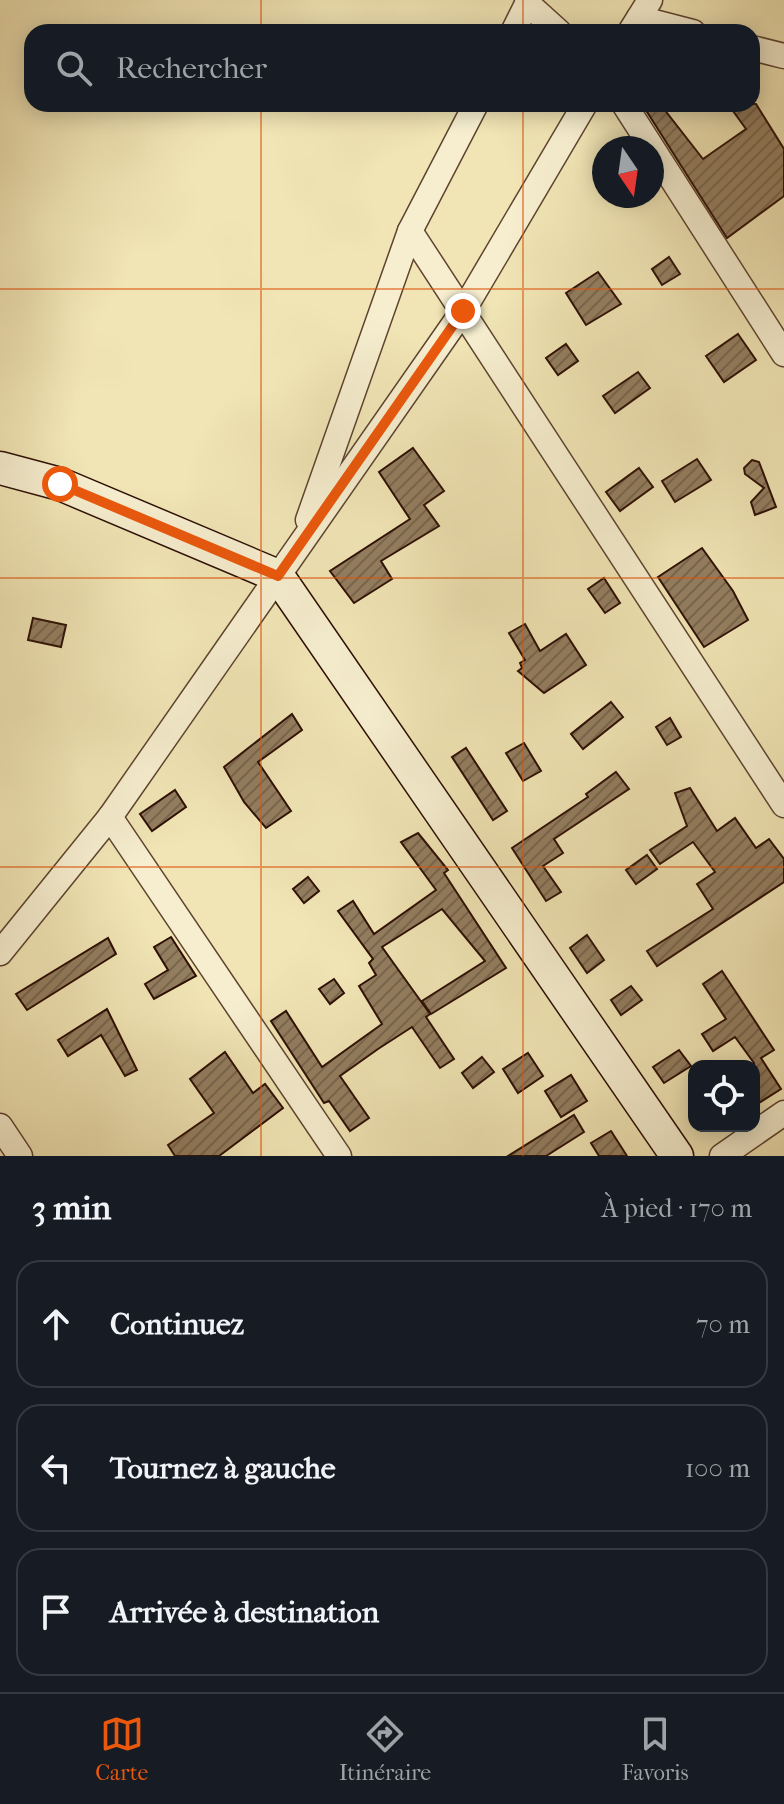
<!DOCTYPE html>
<html lang="fr">
<meta charset="utf-8">
<style>
body{margin:0;font-family:"IM FELL French Canon",serif;background:#242831;color:#f1f3f6}
.controls{position:absolute;right:24px;bottom:24px;display:grid;overflow:hidden;border-radius:16px;box-shadow:0 4px 20px #0003}
.controls button{width:72px;height:72px;display:grid;place-items:center;padding:0;border:0;border-bottom:2px solid #363941;background:#171b24;color:#f1f3f6;font:40px sans-serif}
.compass{position:absolute;left:592px;top:136px;width:72px;height:72px;border-radius:50%;background:#171b24;box-shadow:0 4px 20px #0003;rotate:167deg}
.stop{position:absolute;width:24px;height:24px;margin:-18px;border:6px solid #ea580c;border-radius:50%;background:#fff}
.stop.end{background:#ea580c;border-color:#fff;box-shadow:0 2px 8px #0008}
.list{margin:0;padding:0;list-style:none}
h2{display:flex;justify-content:space-between;align-items:center;height:104px;margin:0;padding:0 32px;font-size:34px}
h2 small{font-size:26px;font-weight:400;color:#9ea1a6}
.list li{display:grid;grid-template-columns:52px 1fr auto;gap:24px;align-items:center;box-sizing:border-box;height:128px;margin:0 16px 16px;padding:0 16px;border:2px solid #363941;border-radius:24px}
.list b{display:block;font-size:30px;white-space:nowrap}
.list em{font-size:26px;font-style:normal;color:#9ea1a6}
.icon{flex:none;width:44px;height:44px;fill:none;stroke:currentColor;stroke-width:2;stroke-linecap:round;stroke-linejoin:round}
.map{position:relative;flex:none;width:784px;height:1156px;overflow:hidden}
.search{position:absolute;background:#171b24;box-shadow:0 4px 20px #0003;left:24px;right:24px;top:24px;height:88px;display:flex;align-items:center;gap:20px;box-sizing:border-box;padding:0 28px;border-radius:24px;color:#9ea1a6;font-size:30px}
.sheet{height:536px;background:#171b24}
nav{display:flex;justify-content:space-around;align-items:center;box-sizing:border-box;height:112px;border-top:2px solid #363941;background:#171b24;font-size:22px;color:#9ea1a6}
nav a{display:grid;justify-items:center;gap:4px}
nav .on{color:#ea580c}
.map>svg:first-child{display:block}
.building{fill:url(#building-hatch);stroke:#2d0f04;stroke-width:2}
.lines{fill:none;stroke-linecap:round;stroke-linejoin:round}
.street-casing{stroke:#5e4430;stroke-width:27}
.secondary-casing{stroke:#2d0f04;stroke-width:35}
.street{stroke:#f6eecf;stroke-width:24}
.secondary{stroke:#f6eecf;stroke-width:32}
.route{stroke:#ea580c;stroke-width:10}
.grid{fill:none;stroke:#df550c;stroke-width:2;stroke-opacity:0.55}
</style>
<div class="map">
<svg width="784" height="1156" viewBox="0 0 784 1156">
<defs>
<pattern id="building-hatch" width="6" height="6" patternUnits="userSpaceOnUse" patternTransform="scale(2)"><rect width="6" height="6" fill="#937e60"/><path d="M-1 1l2-2M0 6l6-6M5 7l2-2" fill="none" stroke="#78664d"/></pattern>
</defs>
<rect width="100%" height="100%" fill="#f1e5b5"/>
<filter id="stains"><feTurbulence type="fractalNoise" baseFrequency=".0025" numOctaves="4"/><feColorMatrix values="0 0 0 0 .2 0 0 0 0 .09 0 0 0 0 .02 0 0 0 .5 -.17"/></filter>
<radialGradient id="worn" r=".72"><stop offset=".6" stop-color="#630" stop-opacity="0"/><stop offset="1" stop-color="#630" stop-opacity=".3"/></radialGradient>
<g class="building">
<path d="M642,104H660L703,159L746,129L728,104H756L784,149V196L727,238Z"/>
<path d="M669,257L680,274L662,285L652,269Z"/>
<path d="M598,272L621,304L586,325L566,293Z"/>
<path d="M738,334L756,360L724,382L706,356Z"/>
<path d="M566,344L578,361L558,375L546,358Z"/>
<path d="M638,372L650,388L615,413L603,396Z"/>
<path d="M413,448L444,491L424,505L439,526L381,561L392,579L354,603L330,571L410,519L379,472Z"/>
<path d="M697,459L711,480L675,502L662,481Z"/>
<path d="M752,460L759,462L776,507L755,515L751,502L764,488L745,474L744,468Z"/>
<path d="M639,468L653,487L620,511L606,492Z"/>
<path d="M702,548L733,591L748,620L704,647L658,577Z"/>
<path d="M604,578L620,603L605,613L588,589Z"/>
<path d="M33,618L66,625L61,647L28,640Z"/>
<path d="M525,624L540,651L566,634L586,665L544,693L518,671L522,668L520,663L525,660L509,633Z"/>
<path d="M611,702L623,717L583,749L571,734Z"/>
<path d="M292,714L302,730L258,762L291,811L266,828L244,802L224,767Z"/>
<path d="M670,718L681,737L667,745L656,727Z"/>
<path d="M524,743L541,771L523,781L506,753Z"/>
<path d="M466,748L507,811L493,820L452,757Z"/>
<path d="M616,772L629,789L554,839L563,853L543,866L561,892L546,901L512,848L588,797L586,794Z"/>
<path d="M690,788L717,831L735,818L756,848L769,839L784,859V882L657,966L647,951L713,909L697,884L715,872L693,842L660,864L650,850L687,826L675,793Z"/>
<path d="M175,790L186,807L152,831L140,814Z"/>
<path d="M418,833L448,870L444,873L506,968L431,1014L422,1001L485,961L442,909L382,947L430,1014L426,1017L454,1059L440,1068L412,1027L378,1049L340,1076L369,1118L350,1131L329,1101L324,1103L271,1021L286,1011L322,1067L382,1024L359,986L376,975L369,963L373,959L338,911L353,901L374,934L436,890L401,842Z"/>
<path d="M647,855L657,869L636,884L626,870Z"/>
<path d="M308,877L319,891L304,903L293,889Z"/>
<path d="M587,935L604,960L587,973L570,948Z"/>
<path d="M171,937L196,976L154,999L145,984L168,970L154,947Z"/>
<path d="M108,938L116,954L27,1010L16,994Z"/>
<path d="M722,971L774,1050L761,1058L781,1089L754,1106V1063L735,1037L713,1051L702,1034L726,1019L703,984Z"/>
<path d="M334,979L344,993L330,1004L319,989Z"/>
<path d="M631,986L642,1000L621,1015L611,1000Z"/>
<path d="M107,1009L137,1070L125,1076L101,1035L68,1056L58,1040Z"/>
<path d="M679,1050L691,1066L664,1083L653,1067Z"/>
<path d="M225,1052L253,1093L265,1084L283,1108L219,1156H175L168,1145L214,1113L190,1079Z"/>
<path d="M528,1053L543,1076L518,1093L503,1069Z"/>
<path d="M482,1057L494,1072L473,1088L462,1073Z"/>
<path d="M571,1075L587,1101L561,1117L545,1091Z"/>
<path d="M574,1115L584,1132L546,1156H508Z"/>
<path d="M611,1131L627,1156H599L591,1143Z"/>
</g>
<g class="lines">
<defs>
<g id="street">
<path d="M527,3L559,32"/>
<path d="M639,18L693,32"/>
<path d="M513,32L529,0"/>
<path d="M630,32L650,0"/>
<path d="M752,48L784,56"/>
<path d="M624,104L784,354"/>
<path d="M410,231L784,805"/>
<path d="M308,520L410,231L476,104"/>
<path d="M110,817L339,1156"/>
<path d="M0,953L110,817L463,311L585,104"/>
<path d="M0,1126L20,1156"/>
<path d="M722,1156L784,1113"/>
</g>
<path id="secondary" d="M0,468L60,484L278,576L677,1156"/>
</defs>
<use href="#street" class="street-casing"/>
<use href="#secondary" class="secondary-casing"/>
<use href="#street" class="street"/>
<use href="#secondary" class="secondary"/>
</g>
<g class="lines">
<path class="route" d="M60,484L278,576L463,311"/>
</g>
<path class="grid" d="M261,0V32M523,0V32M261,104V1156M523,104V1156M0,289H784M0,578H784M0,867H784"/>
<rect width="100%" height="100%" filter="url(#stains)"/>
<rect width="100%" height="100%" fill="url(#worn)"/>
</svg>
<div class="controls">
<button><svg class="icon" aria-label="locate" viewBox="0 0 24 24"><circle cx="12" cy="12" r="6"/><path d="M12 2v4M12 18v4M2 12h4M18 12h4"/></svg></button>
</div>
<svg class="compass" viewBox="-18 -18 36 36"><path d="M0-13l5 13h-10z" fill="#e53935"/><path d="M0 13l5-13h-10z" fill="#9ea1a6"/></svg>
<div class="stop" style="left:60px;top:484px"></div>
<div class="stop end" style="left:463px;top:311px"></div>
<div class="search"><svg class="icon" aria-label="search" viewBox="0 0 24 24"><circle cx="10" cy="10" r="6"/><path d="M15 15l6 6"/></svg>Rechercher</div>
</div>
<section class="sheet">
<h2>3 min<small>À pied · 170 m</small></h2>
<ul class="list">
<li><svg class="icon" aria-label="ahead" viewBox="0 0 24 24"><path d="M12 20V5M6 11l6-6 6 6"/></svg><div><b>Continuez</b></div><em>70 m</em></li>
<li><svg class="icon" aria-label="left" viewBox="0 0 24 24"><path d="M17 20v-9H6M10 6l-5 5 5 5"/></svg><div><b>Tournez à gauche</b></div><em>100 m</em></li>
<li><svg class="icon" aria-label="arrive" viewBox="0 0 24 24"><path d="M6 21V4h12l-3 4 3 4H6"/></svg><div><b>Arrivée à destination</b></div></li>
</ul>
</section>
<nav>
<a class="on"><svg class="icon" aria-label="map" viewBox="0 0 24 24"><path d="M3 6l6-2 6 2 6-2v14l-6 2-6-2-6 2zM9 4v14M15 6v14"/></svg>Carte</a>
<a><svg class="icon" aria-label="directions" viewBox="0 0 24 24"><path d="M12 3l9 9-9 9-9-9zM9 14v-3h6M13 9l2 2-2 2"/></svg>Itinéraire</a>
<a><svg class="icon" aria-label="saved" viewBox="0 0 24 24"><path d="M7 4h10v16l-5-4-5 4z"/></svg>Favoris</a>
</nav>
